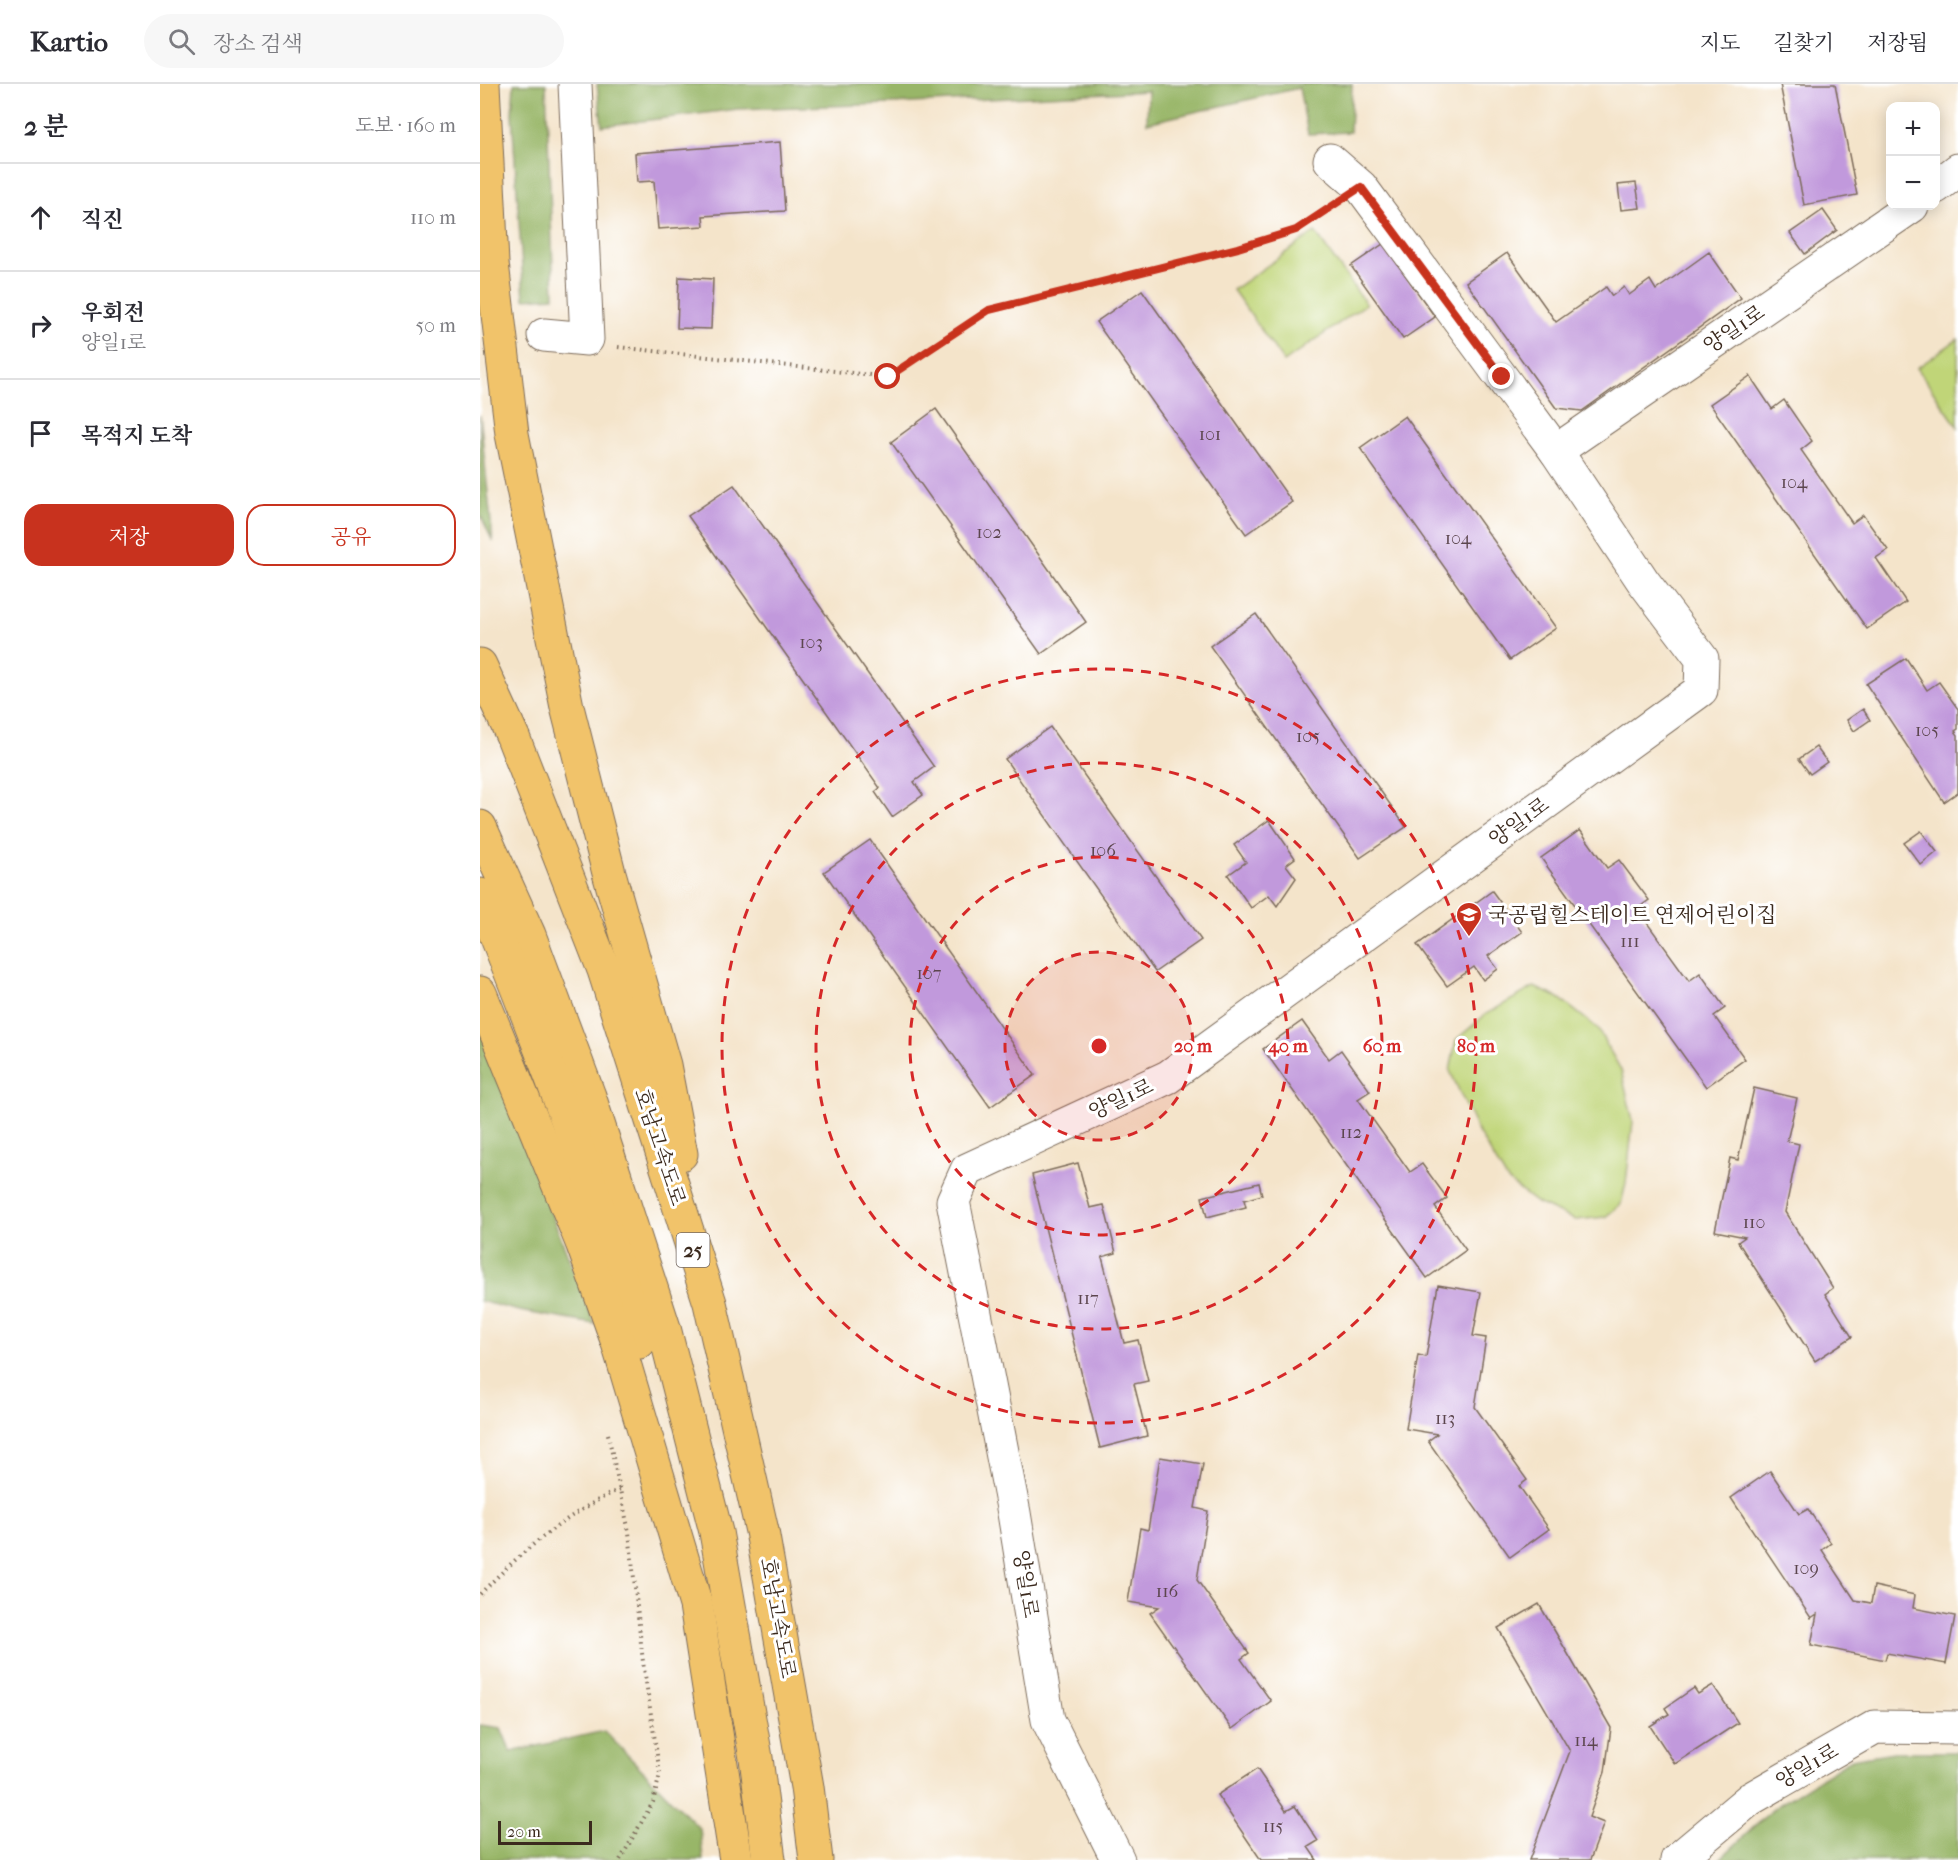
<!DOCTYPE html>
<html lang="ko">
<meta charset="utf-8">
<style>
body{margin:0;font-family:"IM FELL French Canon","Noto Serif KR",serif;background:#f7f7f7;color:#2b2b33}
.controls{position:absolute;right:18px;top:18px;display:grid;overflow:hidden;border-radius:12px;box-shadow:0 3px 15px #0003}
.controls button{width:54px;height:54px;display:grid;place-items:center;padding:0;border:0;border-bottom:2px solid #e1e1e2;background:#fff;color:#2b2b33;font:30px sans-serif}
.scale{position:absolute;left:18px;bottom:15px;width:94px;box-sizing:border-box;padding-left:6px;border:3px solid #3b2a1e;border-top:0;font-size:16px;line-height:21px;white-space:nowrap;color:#3b2a1e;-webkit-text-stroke:4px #fff;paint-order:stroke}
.stop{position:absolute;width:18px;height:18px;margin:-14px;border:4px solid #c8321e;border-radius:50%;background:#fff}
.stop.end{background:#c8321e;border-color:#fff;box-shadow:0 2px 6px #0008}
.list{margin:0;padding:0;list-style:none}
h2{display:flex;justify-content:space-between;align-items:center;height:78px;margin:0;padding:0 24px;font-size:26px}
h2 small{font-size:20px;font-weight:400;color:#7c7c81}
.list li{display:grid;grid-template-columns:39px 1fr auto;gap:18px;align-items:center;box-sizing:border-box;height:108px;padding:0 24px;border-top:2px solid #e1e1e2}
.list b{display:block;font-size:22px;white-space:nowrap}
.list p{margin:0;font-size:20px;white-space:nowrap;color:#7c7c81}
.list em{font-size:20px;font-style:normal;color:#7c7c81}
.actions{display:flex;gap:12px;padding:18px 24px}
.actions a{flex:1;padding:14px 0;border:2px solid #c8321e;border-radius:18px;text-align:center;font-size:21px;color:#c8321e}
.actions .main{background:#c8321e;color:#fff}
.icon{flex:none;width:33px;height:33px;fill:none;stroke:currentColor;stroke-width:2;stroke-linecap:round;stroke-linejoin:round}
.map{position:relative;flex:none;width:1478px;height:1776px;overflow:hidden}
header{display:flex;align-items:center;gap:36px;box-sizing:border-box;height:84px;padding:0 30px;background:#fff;border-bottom:2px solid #e1e1e2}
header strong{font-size:28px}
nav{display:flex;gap:33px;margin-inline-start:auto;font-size:21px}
.search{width:420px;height:54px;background:#f7f7f7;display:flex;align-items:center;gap:15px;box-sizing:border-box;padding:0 21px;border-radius:33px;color:#7c7c81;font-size:22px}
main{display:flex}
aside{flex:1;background:#fff}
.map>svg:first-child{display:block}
.green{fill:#c0d578;stroke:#7e804b;stroke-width:1.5}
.forest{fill:#98b668;stroke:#6a7043;stroke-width:1.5}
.building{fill:#c199dc}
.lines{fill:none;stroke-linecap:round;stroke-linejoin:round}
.minor-casing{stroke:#7c6b5a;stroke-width:35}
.motorway-casing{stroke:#7c6b5a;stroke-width:35}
.path{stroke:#7c6b5a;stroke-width:4;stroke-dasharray:1.5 4.5;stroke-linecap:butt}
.minor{stroke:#fff;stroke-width:33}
.motorway{stroke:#f1c36a;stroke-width:33}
.route{stroke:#c8321e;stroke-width:8}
.ring{fill:none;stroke:#d62828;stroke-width:3;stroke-dasharray:10 8}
.labels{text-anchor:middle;stroke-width:6;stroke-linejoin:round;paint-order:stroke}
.number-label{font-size:18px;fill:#5c464e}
.shield{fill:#fff;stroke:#766a62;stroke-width:1.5}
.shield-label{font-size:20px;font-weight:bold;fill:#3b2a1e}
.street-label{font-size:21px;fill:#3b2a1e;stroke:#fff}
.poi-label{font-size:21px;fill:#3b2a1e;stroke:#fff;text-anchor:start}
.centre{fill:#d62828;stroke:#fff;stroke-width:3}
.ring-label{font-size:18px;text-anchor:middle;font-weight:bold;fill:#d62828;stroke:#fff;stroke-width:6;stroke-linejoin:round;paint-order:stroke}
</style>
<header>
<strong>Kartio</strong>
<div class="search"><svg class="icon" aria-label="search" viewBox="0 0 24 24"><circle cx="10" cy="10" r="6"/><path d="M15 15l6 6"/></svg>장소 검색</div>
<nav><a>지도</a><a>길찾기</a><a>저장됨</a></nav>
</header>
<main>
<aside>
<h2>2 분<small>도보 · 160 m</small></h2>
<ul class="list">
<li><svg class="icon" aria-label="ahead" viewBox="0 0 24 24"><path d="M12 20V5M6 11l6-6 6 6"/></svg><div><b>직진</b></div><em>110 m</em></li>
<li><svg class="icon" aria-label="right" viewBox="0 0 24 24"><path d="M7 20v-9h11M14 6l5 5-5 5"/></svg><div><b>우회전</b><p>양일1로</p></div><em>50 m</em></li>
<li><svg class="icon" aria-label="arrive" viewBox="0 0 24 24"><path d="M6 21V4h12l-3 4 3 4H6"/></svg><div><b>목적지 도착</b></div></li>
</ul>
<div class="actions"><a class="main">저장</a><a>공유</a></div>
</aside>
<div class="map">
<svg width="1478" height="1776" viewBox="0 0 1478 1776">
<rect width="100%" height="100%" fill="#fff"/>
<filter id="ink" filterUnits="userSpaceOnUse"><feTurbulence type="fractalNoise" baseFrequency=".0167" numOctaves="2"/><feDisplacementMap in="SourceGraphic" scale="12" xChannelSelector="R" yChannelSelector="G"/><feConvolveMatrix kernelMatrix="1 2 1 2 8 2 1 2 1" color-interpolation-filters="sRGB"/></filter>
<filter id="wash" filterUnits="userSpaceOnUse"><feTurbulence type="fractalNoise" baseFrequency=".008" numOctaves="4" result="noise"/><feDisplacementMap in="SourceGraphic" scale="24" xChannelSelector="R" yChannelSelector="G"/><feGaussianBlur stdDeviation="1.35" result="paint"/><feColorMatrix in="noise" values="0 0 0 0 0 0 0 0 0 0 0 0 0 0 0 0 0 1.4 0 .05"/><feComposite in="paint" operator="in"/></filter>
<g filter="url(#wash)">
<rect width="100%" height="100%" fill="#f4e4ca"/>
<g class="green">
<path d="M835,148L886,220L804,278L753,206Z"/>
<path d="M1478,255V343L1437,284Z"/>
<path d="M1054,903L1079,914L1117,944L1141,986L1153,1037L1146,1099L1141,1120L1125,1133L1095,1136L1057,1119L1028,1097L999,1050L970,987L976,956L1006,930Z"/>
</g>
<g class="forest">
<path d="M34,0H66L74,213L44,215L32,30Z"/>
<path d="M117,0H872L870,48L828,50L819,4L667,39L668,7L411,20L258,25L122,42Z"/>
<path d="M0,331L13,458L0,430Z"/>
<path d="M0,941L51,1078L115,1240L39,1227L0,1217Z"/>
<path d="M0,1641L21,1644L31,1668L124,1647L220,1745L223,1776H0Z"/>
<path d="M1414,1668H1478V1776H1239L1294,1724L1371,1675Z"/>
</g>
<g id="blocks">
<g class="building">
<path d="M1300,0H1355L1377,111L1324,121Z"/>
<path d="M300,58L305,127L223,132L224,142L178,145L174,97L157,98L155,69Z"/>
<path d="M1156,99L1160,124L1141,126L1138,101Z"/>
<path d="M1343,126L1357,146L1325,170L1310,149Z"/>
<path d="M903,160L955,233L923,255L871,182Z"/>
<path d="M1229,168L1261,214L1102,327L1076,324L986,198L1027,169L1076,238L1126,203L1132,212L1144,203L1149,211L1170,196L1176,206Z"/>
<path d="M199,193L233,195L231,245L197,244Z"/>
<path d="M662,206L812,418L766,450L616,238Z"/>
<path d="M1270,292L1292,325L1304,316L1332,357L1321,366L1372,439L1383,431L1408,466L1396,474L1426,518L1387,545L1230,320Z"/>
<path d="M456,325L606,538L561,570L411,358Z"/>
<path d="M925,332L1076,544L1030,576L880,364Z"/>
<path d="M254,401L454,683L434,698L443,711L412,733L395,708L400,704L208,432Z"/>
<path d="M776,530L926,743L880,774L730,562Z"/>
<path d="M1426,574L1447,606L1459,598L1478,625V645L1475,647L1478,651V708L1464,718L1386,600Z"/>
<path d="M1383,625L1390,636L1374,647L1367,636Z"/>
<path d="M570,643L721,856L675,888L525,675Z"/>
<path d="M1336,663L1347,678L1330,690L1319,675Z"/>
<path d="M789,736L815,774L806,781L816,794L797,822L789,811L771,824L748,791L766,778L754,761Z"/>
<path d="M1100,746L1127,784L1139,776L1169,816L1157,825L1209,897L1220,889L1245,924L1234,932L1265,975L1226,1003L1061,774Z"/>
<path d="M1441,747L1457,768L1441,781L1424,759Z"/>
<path d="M390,756L555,991L510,1023L344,788Z"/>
<path d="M1012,807L1042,848L1008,872L1018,885L1003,896L994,883L967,902L937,861Z"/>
<path d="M822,937L849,975L861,966L890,1007L878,1015L930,1088L942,1080L967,1114L955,1123L986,1166L947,1194L783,965Z"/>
<path d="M1274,1004L1317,1014L1307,1057L1319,1060L1305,1128L1353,1204L1345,1210L1372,1253L1335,1277L1258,1158L1265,1153L1235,1147L1250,1074L1258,1076Z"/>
<path d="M598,1079L610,1124L624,1121L636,1169L622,1173L644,1259L658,1256L668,1297L654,1300L667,1352L620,1364L552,1091Z"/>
<path d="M779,1099L782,1111L764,1116L766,1123L727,1133L722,1113Z"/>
<path d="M958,1201L1001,1208L993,1252L1006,1254L995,1323L1047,1396L1039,1402L1069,1445L1030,1473L948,1357L957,1350L926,1345L938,1271L946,1273Z"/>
<path d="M680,1373L723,1380L715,1424L728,1427L717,1496L769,1569L761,1575L791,1617L752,1645L670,1529L679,1523L648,1518L660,1444L668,1446Z"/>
<path d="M1290,1387L1319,1430L1328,1425L1351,1459L1342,1466L1375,1516L1391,1519L1394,1502L1435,1511L1433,1524L1475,1532L1466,1580L1407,1569L1405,1576L1331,1561L1337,1530L1331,1534L1251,1414Z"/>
<path d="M1059,1520L1131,1644L1125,1688L1109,1733L1124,1739L1110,1776H1049L1090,1667L1018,1544Z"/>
<path d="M1233,1601L1258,1639L1195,1680L1170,1642L1189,1630L1185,1624L1214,1604L1218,1610Z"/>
<path d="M777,1685L806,1727L815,1722L838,1757L828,1763L837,1776H781L737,1711Z"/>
</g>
</g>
</g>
<g filter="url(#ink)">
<use href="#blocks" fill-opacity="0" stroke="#7c6b5a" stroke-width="1.5"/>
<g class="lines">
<defs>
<g id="minor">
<path d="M1456,103L1478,86"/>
<path d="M64,251L107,255L95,0"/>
<path d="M1076,367L1432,122"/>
<path d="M638,1776L568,1636L534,1429L473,1117L487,1086L688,993L1221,606L1222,575L1163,497L1076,367L881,103L850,76"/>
<path d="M1197,1776L1270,1715L1395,1643L1478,1644"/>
</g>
<g id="motorway">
<path d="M3,0L12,179L32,350L87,623L129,789L184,981L201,1070"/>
<path d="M0,581L33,653L124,886L230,1219L282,1447L327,1703L336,1776"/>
<path d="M0,743L49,851L109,1012L184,1244L236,1448L276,1674L289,1776"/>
<path d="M0,811C59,958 117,1105 159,1258"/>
<path d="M0,909L103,1161L138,1259L216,1521L256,1776"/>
</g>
</defs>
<use href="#minor" class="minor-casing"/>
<use href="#motorway" class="motorway-casing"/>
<g class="path">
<path d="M138,263L408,293L509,226L758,164L816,146L853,121"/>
<path d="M128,1350L149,1448L163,1578L180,1690L173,1718L140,1776"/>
<path d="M0,1510C41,1468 86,1430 140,1405"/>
</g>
<use href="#minor" class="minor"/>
<use href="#motorway" class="motorway"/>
</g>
</g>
<g class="lines" filter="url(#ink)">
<path class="route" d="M408,293L509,226L758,164L816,146L881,103L1022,293"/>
</g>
<circle cx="619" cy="962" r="94" fill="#d62828" fill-opacity=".12"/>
<g class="ring">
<circle cx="619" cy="962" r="94"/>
<circle cx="619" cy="962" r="189"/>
<circle cx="619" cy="962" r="283"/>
<circle cx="619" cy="962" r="377"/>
</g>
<defs>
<symbol id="school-pin" viewBox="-11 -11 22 30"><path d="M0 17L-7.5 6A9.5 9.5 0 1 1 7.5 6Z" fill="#c8321e" stroke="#fff"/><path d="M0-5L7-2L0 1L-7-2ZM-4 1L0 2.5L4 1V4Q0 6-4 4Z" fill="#fff"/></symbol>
</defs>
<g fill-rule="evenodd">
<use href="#school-pin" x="974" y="816" width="30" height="40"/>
</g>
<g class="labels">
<g class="number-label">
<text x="730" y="356">101</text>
<text x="1314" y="404">104</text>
<text x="509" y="454">102</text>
<text x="978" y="460">104</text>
<text x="331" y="564">103</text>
<text x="1447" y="652">105</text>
<text x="828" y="658">105</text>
<text x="623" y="772">106</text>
<text x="1150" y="863">111</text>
<text x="449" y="895">107</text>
<text x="871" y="1054">112</text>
<text x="1274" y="1144">110</text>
<text x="608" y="1220">117</text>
<text x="965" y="1340">113</text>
<text x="1326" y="1490">109</text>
<text x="687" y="1513">116</text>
<text x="1106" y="1662">114</text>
<text x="793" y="1748">115</text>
</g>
<rect class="shield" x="196.5" y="1149" width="33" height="34" rx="4.5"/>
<g class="shield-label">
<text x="213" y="1173">25</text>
</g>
<g class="street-label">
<text transform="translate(1254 245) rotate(-34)" y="7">양일1로</text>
<text transform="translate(1039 738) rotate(-36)" y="7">양일1로</text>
<text transform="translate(641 1015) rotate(-25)" y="7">양일1로</text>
<text transform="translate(180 1063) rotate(72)" y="7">호남고속도로</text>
<text transform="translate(546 1500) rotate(81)" y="7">양일1로</text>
<text transform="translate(298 1534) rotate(80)" y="7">호남고속도로</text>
<text transform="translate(1327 1682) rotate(-30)" y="7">양일1로</text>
</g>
<g class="poi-label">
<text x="1008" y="838">국공립힐스테이트 연제어린이집</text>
</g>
</g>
<circle cx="619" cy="962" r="9" class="centre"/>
<g class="ring-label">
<text x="713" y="968">20 m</text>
<text x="808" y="968">40 m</text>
<text x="902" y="968">60 m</text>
<text x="996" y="968">80 m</text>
</g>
</svg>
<div class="controls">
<button>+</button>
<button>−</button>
</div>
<div class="scale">20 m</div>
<div class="stop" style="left:408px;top:293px"></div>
<div class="stop end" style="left:1022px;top:293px"></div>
</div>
</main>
